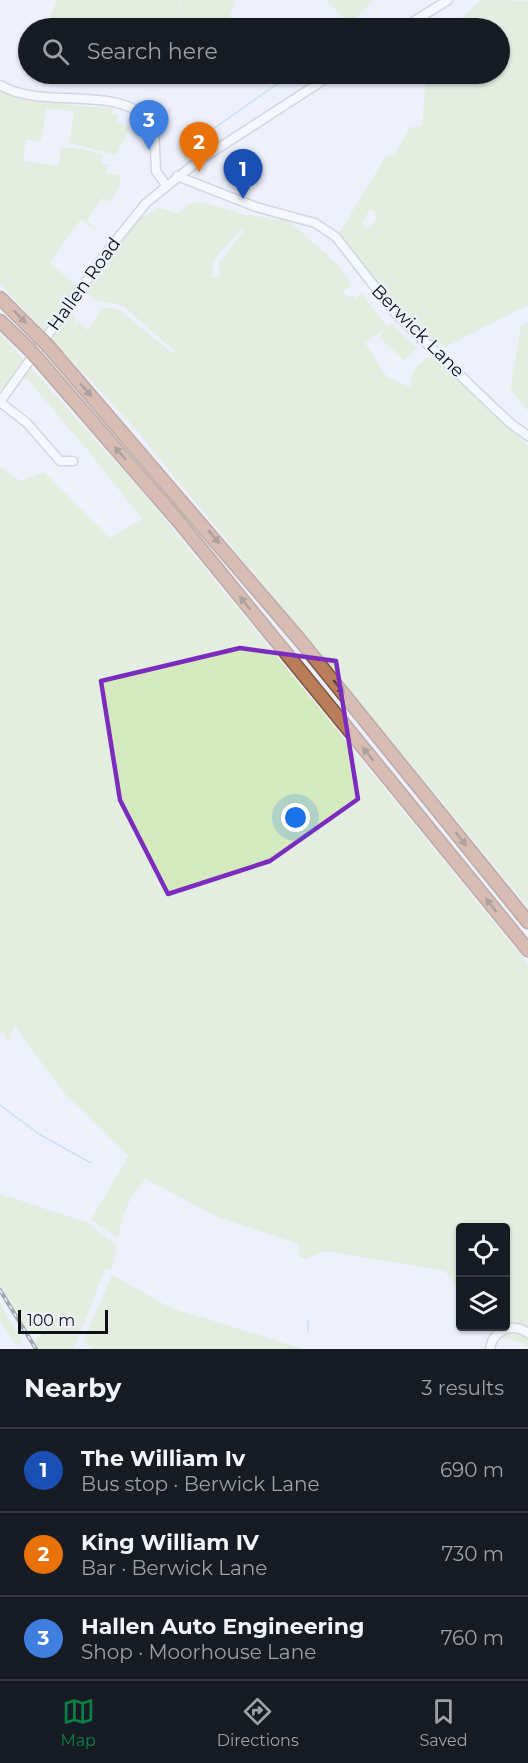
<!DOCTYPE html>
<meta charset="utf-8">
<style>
body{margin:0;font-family:Montserrat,sans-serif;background:#242831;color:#f1f3f6}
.controls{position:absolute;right:18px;bottom:18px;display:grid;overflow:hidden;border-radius:6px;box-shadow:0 2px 4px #0004}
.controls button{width:54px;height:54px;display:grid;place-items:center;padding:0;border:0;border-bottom:2px solid #363941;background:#171b24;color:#f1f3f6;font:30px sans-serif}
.scale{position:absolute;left:18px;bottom:15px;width:90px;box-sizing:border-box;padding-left:6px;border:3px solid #101115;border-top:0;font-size:16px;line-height:21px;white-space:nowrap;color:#101115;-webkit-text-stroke:4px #eef1fc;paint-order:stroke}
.you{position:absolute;left:296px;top:818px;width:21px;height:21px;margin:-15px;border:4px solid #fff;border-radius:50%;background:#1a73e8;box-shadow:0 0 0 9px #1a73e833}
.badge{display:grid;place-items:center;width:39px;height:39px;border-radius:50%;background:#0b8043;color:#fff;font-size:20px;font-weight:700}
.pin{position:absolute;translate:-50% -50px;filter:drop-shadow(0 2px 3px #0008)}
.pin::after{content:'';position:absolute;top:32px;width:21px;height:18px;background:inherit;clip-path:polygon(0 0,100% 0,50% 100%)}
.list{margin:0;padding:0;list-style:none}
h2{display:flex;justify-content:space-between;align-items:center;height:78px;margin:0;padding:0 24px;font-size:26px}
h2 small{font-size:20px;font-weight:400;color:#9ea1a6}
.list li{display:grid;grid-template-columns:39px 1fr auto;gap:18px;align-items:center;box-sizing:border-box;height:84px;padding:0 24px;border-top:2px solid #363941}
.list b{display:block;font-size:22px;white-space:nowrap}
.list p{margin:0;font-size:20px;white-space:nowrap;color:#9ea1a6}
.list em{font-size:20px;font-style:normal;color:#9ea1a6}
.icon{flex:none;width:33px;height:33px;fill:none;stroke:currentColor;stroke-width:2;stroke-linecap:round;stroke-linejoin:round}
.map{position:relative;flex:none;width:528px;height:1349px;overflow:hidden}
.search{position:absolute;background:#171b24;box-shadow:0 2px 4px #0004;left:18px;right:18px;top:18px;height:66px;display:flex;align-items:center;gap:15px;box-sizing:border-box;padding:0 21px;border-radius:33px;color:#9ea1a6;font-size:22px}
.sheet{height:330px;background:#171b24}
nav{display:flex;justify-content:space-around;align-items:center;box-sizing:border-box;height:84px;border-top:2px solid #363941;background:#171b24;font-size:16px;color:#9ea1a6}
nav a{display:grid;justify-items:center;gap:3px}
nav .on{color:#0b8043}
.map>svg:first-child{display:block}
.green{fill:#d5e9be;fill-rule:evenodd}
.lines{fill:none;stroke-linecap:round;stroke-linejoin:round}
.stream{stroke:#9ecded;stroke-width:1.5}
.minor-casing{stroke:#b1b4be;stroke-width:11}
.highway-casing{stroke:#7e5741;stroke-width:15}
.minor{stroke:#fff;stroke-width:8}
.highway{stroke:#b97d59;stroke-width:12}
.rail-casing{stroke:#43444a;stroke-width:4}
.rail{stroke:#eef1fc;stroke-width:1.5;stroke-dasharray:4.5;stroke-linecap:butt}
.highway-bridge-casing{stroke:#7e5741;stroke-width:15;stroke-linecap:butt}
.highway-bridge{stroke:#b97d59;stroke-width:12}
.oneway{fill:#5c4234}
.marked{fill:none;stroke:#7b2cbf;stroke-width:4.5;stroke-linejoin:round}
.labels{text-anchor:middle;stroke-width:4.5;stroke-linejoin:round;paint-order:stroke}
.street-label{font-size:18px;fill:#101115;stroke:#eef1fc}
</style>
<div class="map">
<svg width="528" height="1349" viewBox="0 0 528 1349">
<rect width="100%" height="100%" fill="#eef1fc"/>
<g class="green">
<path d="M56,0H181L177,15L182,0H235L229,20L254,28H232L218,24L211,28H177L175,22L167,20L162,28H47Z"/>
<path d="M326,0H373L350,24Z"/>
<path d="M481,0L528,1V305L445,347C401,331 366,271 338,235L386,156L394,155L410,128L422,125L426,74H500V28H452ZM370,208L377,214L375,222L367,228L362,224Z"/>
<path d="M0,90L31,102L114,108L112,114H117V121L130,128L116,155L69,143L74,111L46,109L41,141L26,140L23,161L59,166L61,147L82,149L103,155L102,164H109L106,173L121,175L119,188L110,202L102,198L87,220L101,234L81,219L50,263L77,286L52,321L58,328L70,310L75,317L74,328L79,321L88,331L102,307L120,310L172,353L175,351L123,306L95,300L83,291C100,268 115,242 135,222C141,216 152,214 159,208L177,213L192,203H206L242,214L289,221L335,262L350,281V285L343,292L348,298L352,295L356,298L362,293L387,327L391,323L417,348L405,361L379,337L386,328L365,343L387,377L410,387L413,371L429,355L434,356L528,446V907L131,424L0,284ZM241,229L243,232L219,263L220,276L212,278L213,261Z"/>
<path d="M528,322V411L510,389L521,326Z"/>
<path d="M0,333L146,496L528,964V1347C510,1334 503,1344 485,1327L506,1326V1228H460V1293L445,1271L323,1251L306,1259L299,1257V1244L220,1218L145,1179C126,1204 125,1207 118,1238L91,1220L128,1156L64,1093L14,1025L10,1041H7L4,1033H0V467L21,481L44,472L110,538L142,519L89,452L18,368L0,393Z"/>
<path d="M0,1194L88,1223L117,1246L111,1271L105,1269L74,1349H38L33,1341L47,1331L46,1329L29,1335L0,1288Z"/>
<path d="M112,1275L171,1308L304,1349H91L92,1347L83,1342Z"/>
<path d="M0,1303L22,1340L17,1346L0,1320Z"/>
</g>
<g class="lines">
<g class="stream">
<path d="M202,137L291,74"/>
<path d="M0,1105L39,1134L91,1163"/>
<path d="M308,1321V1331"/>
</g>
<defs>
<g id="minor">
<path d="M403,28L448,0"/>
<path d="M0,85C45,112 121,81 154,126L156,171L166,185"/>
<path d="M177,176L256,207L315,223L336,237L396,314L510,423L528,436"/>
<path d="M0,402L109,249L146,203L197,162L333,74"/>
<path d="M0,402L27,423L60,461H73"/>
<path d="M490,1349C493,1330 512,1322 528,1333"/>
</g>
<g id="highway">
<path d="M0,298L39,337"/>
<path d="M0,321L29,349"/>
<path d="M48,346L299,639L528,922"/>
<path d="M38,359L180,523L528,950"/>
</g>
</defs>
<use href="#minor" class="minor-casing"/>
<use href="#highway" class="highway-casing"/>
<use href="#minor" class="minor"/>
<use href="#highway" class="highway"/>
<defs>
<path id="rail" d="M0,1290L36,1349"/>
</defs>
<use href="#rail" class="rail-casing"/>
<use href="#rail" class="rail"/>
<defs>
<g id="highway-bridge">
<path d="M39,337L48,346"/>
<path d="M29,349L38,359"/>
</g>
</defs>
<use href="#highway-bridge" class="highway-bridge-casing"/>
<use href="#highway-bridge" class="highway-bridge"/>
</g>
<defs><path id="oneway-solid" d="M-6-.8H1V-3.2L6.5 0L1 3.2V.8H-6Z" transform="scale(1.5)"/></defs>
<g class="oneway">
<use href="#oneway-solid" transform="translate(20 317) rotate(45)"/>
<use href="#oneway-solid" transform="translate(86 390) rotate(49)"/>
<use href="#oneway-solid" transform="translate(120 453) rotate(-131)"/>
<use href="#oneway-solid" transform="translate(214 537) rotate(50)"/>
<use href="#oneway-solid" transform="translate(245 603) rotate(-129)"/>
<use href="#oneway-solid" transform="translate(339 687) rotate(51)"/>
<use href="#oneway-solid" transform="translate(368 754) rotate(-129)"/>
<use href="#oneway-solid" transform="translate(461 839) rotate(51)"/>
<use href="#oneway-solid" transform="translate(491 905) rotate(-129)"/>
</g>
<path d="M0 0H528V1349H0ZM240,648L336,661L358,799L270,861L168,894L120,800L101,681Z" fill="#eef1fc" fill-opacity=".55" fill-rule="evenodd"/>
<path class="marked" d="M240,648L336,661L358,799L270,861L168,894L120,800L101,681Z"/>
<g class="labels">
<g class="street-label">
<text transform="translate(84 284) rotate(-54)" y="6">Hallen Road</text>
<text transform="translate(418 331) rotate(45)" y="6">Berwick Lane</text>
</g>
</g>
</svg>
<div class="controls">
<button><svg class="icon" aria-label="locate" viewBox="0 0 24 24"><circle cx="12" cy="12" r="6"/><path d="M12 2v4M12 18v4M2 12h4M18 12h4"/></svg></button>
<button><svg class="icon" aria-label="layers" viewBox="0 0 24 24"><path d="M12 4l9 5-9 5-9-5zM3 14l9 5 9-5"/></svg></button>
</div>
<div class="scale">100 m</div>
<div class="you"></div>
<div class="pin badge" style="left:243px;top:199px;background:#1a4fb4">1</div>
<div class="pin badge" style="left:199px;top:172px;background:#e8710a">2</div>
<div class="pin badge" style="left:149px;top:150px;background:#3f7fe0">3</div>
<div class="search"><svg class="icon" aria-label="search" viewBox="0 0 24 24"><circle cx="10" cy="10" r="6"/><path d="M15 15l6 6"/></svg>Search here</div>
</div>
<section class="sheet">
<h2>Nearby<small>3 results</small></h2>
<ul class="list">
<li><span class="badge" style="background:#1a4fb4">1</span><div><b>The William Iv</b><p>Bus stop · Berwick Lane</p></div><em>690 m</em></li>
<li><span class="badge" style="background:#e8710a">2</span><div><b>King William IV</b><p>Bar · Berwick Lane</p></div><em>730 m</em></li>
<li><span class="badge" style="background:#3f7fe0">3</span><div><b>Hallen Auto Engineering</b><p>Shop · Moorhouse Lane</p></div><em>760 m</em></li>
</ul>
</section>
<nav>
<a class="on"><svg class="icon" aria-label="map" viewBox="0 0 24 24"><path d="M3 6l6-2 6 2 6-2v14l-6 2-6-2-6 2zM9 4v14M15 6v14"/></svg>Map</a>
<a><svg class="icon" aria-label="directions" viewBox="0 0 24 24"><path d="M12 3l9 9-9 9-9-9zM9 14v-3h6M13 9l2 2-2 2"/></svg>Directions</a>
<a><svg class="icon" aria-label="saved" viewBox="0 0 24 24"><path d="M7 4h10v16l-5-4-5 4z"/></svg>Saved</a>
</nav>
